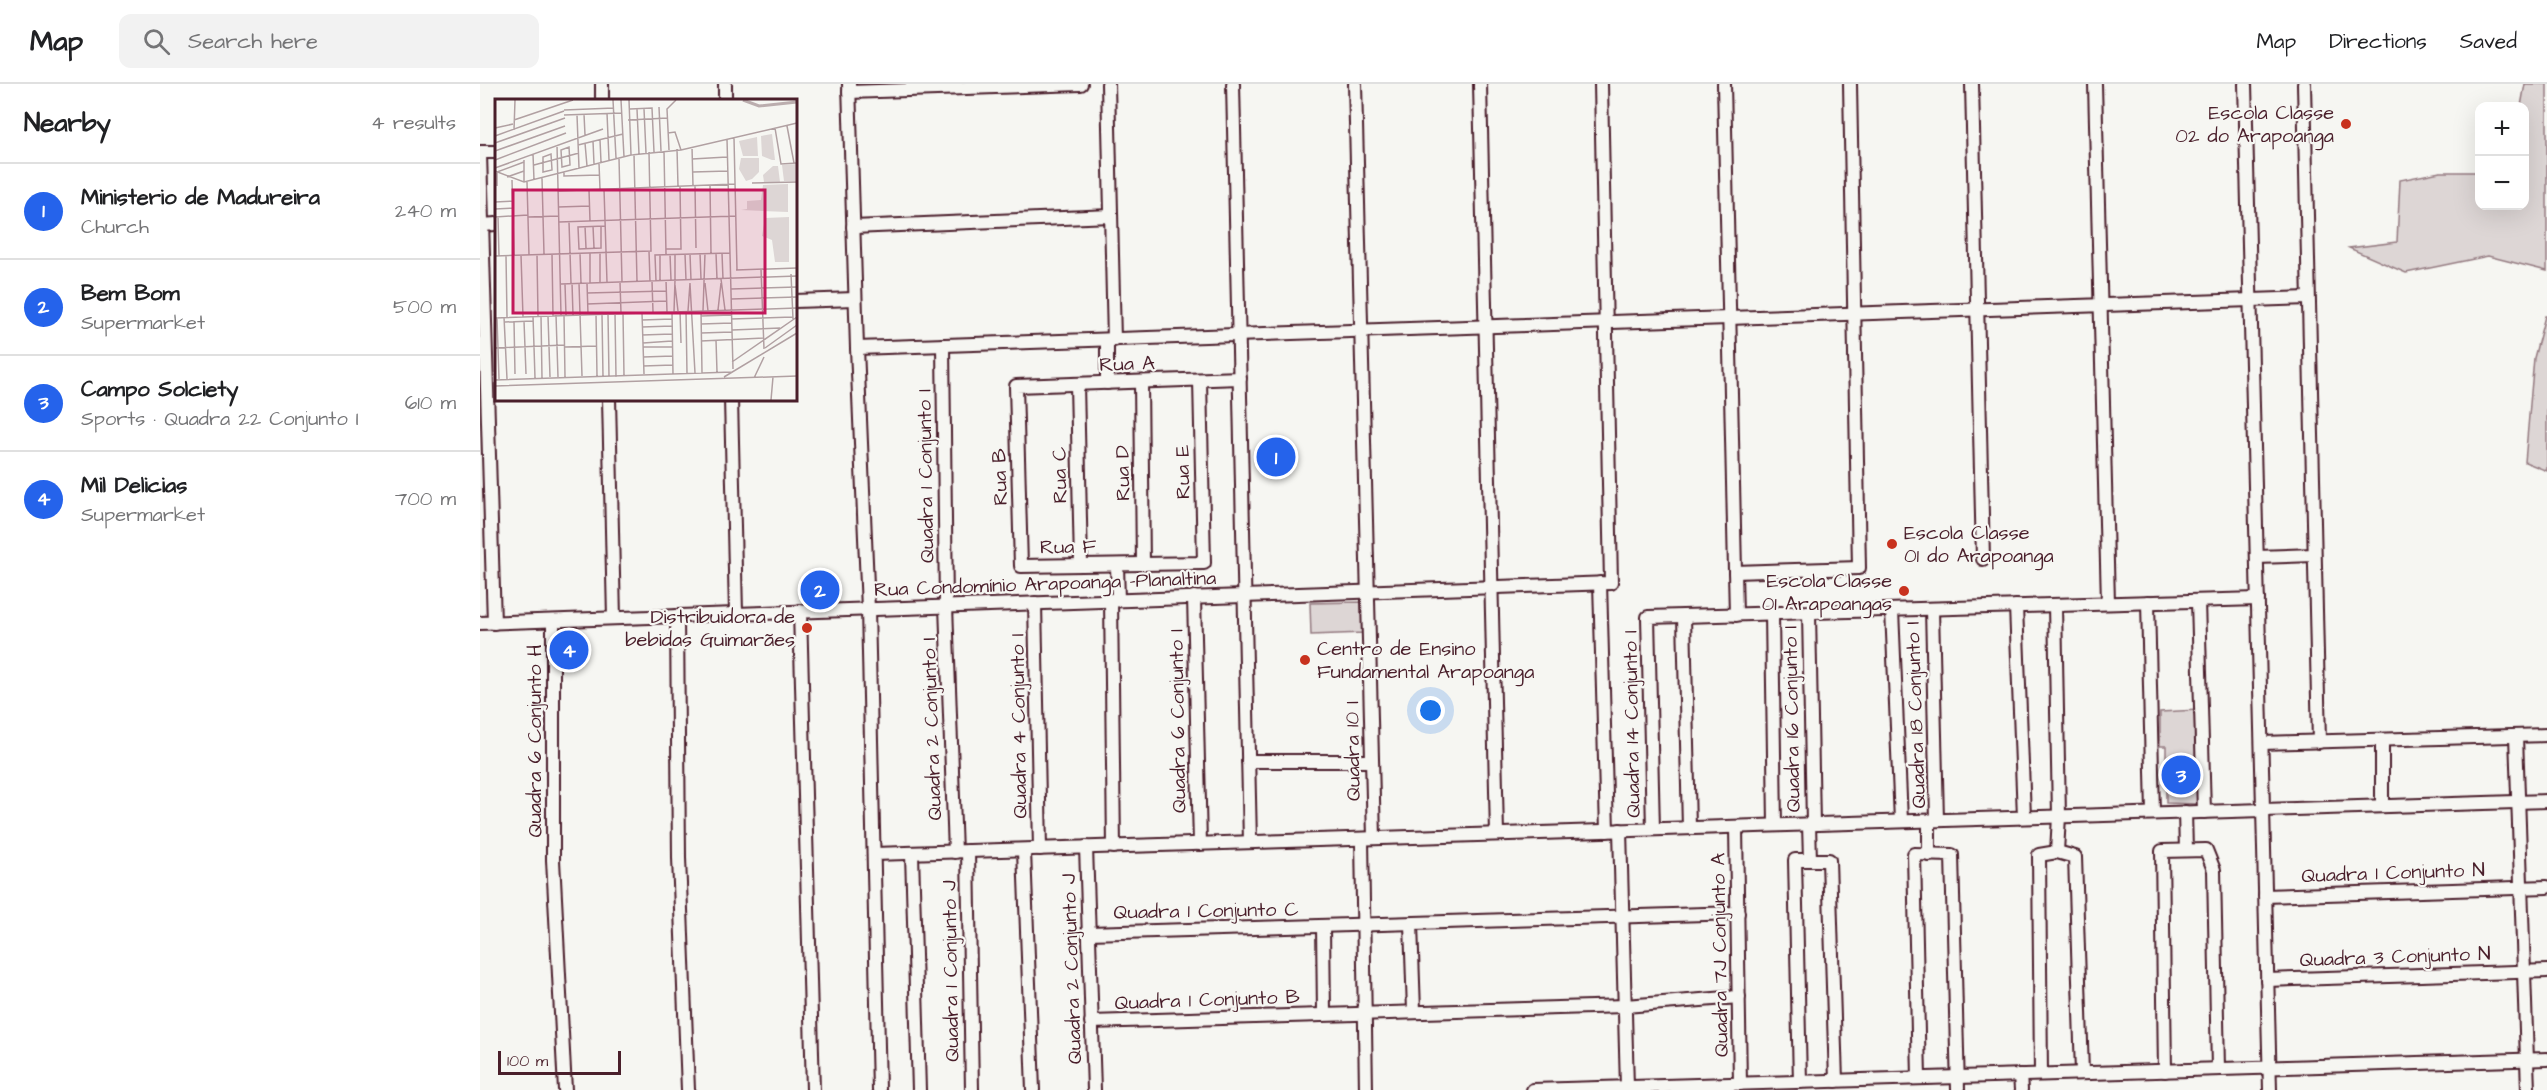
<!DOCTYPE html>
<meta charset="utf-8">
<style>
body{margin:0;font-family:"Architects Daughter",sans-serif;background:#f2f2f2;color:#202124}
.controls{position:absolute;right:18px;top:18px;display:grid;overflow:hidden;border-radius:12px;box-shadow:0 6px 24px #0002}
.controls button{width:54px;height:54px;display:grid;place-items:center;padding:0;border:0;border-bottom:2px solid #e0e0e0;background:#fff;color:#202124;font:30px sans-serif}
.scale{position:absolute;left:18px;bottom:15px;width:123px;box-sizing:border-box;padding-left:6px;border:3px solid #4a1f2b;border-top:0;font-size:16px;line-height:21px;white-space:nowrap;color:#4a1f2b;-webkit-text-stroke:4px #f6f6f2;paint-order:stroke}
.you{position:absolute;left:951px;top:627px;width:21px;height:21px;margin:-15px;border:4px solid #fff;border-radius:50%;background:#1a73e8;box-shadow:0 0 0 9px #1a73e833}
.badge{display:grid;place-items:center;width:39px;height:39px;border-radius:50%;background:#2563eb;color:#fff;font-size:20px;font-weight:700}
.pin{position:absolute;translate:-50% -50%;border:3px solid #fff;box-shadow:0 2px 6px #0006}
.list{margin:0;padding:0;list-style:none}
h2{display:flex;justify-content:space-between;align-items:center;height:78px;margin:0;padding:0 24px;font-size:26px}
h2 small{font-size:20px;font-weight:400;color:#757577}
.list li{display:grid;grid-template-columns:39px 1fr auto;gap:18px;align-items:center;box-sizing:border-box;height:96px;padding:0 24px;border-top:2px solid #e0e0e0}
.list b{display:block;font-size:22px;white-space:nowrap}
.list p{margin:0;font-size:20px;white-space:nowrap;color:#757577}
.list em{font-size:20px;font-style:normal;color:#757577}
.icon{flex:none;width:33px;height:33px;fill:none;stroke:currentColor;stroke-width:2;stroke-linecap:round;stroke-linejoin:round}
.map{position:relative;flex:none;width:2067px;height:1006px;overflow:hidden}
header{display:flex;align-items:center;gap:36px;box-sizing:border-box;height:84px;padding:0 30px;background:#fff;border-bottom:2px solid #e0e0e0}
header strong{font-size:28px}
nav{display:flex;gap:33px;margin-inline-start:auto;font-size:21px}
.search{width:420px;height:54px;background:#f2f2f2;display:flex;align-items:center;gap:15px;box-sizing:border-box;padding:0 21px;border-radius:12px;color:#757577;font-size:22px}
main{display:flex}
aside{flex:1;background:#fff}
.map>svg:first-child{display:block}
.green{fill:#ddd6d5;stroke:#947a80;stroke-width:1.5}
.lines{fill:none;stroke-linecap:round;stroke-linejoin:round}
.minor-casing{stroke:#4a1f2b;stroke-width:16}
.minor{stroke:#f6f6f2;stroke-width:12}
.poi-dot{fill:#c8321e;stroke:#f6f6f2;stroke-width:2}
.labels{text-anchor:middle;stroke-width:4.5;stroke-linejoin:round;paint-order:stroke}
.poi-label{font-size:20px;fill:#4a1f2b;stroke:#f6f6f2;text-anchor:end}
.street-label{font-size:20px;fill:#4a1f2b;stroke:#f6f6f2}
.inset-river{fill:none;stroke:#bbadae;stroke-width:3}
.inset-road{fill:none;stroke:#b1a0a2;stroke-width:1.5}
.view{fill:#c2185b;fill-opacity:0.15;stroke:#c2185b;stroke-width:3}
.inset-edge{fill:none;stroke:#4a1f2b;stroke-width:3}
</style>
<header>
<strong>Map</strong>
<div class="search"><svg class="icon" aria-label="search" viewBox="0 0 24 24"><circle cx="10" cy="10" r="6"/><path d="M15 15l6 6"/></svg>Search here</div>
<nav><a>Map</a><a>Directions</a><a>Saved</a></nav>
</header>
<main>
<aside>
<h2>Nearby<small>4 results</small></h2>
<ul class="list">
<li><span class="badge">1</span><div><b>Ministerio de Madureira</b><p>Church</p></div><em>240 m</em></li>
<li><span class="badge">2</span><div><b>Bem Bom</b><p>Supermarket</p></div><em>500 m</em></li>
<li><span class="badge">3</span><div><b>Campo Solciety</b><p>Sports · Quadra 22 Conjunto I</p></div><em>610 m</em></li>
<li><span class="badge">4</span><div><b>Mil Delicias</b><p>Supermarket</p></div><em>700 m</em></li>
</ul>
</aside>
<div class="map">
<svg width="2067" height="1006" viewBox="0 0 2067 1006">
<rect width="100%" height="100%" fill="#f6f6f2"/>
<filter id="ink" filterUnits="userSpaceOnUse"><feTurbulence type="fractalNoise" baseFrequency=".0167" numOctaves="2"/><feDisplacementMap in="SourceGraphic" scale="12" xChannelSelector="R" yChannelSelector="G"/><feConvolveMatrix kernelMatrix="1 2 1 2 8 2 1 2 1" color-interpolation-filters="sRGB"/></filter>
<g filter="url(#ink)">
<g class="green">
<path d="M2045,0H2067V187L2008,172L1926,189L1869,164L1917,158L1920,96L1960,88H1999L2000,122H2044V22H2041Z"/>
<path d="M2065,232H2067V387L2045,378L2054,274Z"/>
<path d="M882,518L884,549L831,551L830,519Z"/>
<path d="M1718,626L1716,662L1718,720L1686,719V662H1680V628Z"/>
</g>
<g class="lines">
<defs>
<g id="minor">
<path d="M122,0V16"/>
<path d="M245,0V16"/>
<path d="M369,0L377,264L388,525L399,1006"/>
<path d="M628,0L634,256"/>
<path d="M753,0L770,758"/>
<path d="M875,0L894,754"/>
<path d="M1000,0L1017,750"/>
<path d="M1244,0L1256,531"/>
<path d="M1492,0L1503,475"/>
<path d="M1615,0L1628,519"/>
<path d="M1765,0L1790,1006"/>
<path d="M1824,0L1839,658"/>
<path d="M369,8L601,0"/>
<path d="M0,68H16"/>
<path d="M0,70L14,539"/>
<path d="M2,141L16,140"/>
<path d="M373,143L631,132"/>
<path d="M315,217L375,215"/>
<path d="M627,256V299"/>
<path d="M463,261L466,522L475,768"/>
<path d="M377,264L1828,214"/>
<path d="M720,296L724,479L541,482L536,302L760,294"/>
<path d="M661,298L663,480"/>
<path d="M597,300L601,481"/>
<path d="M129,315L134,534"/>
<path d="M251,315L256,529"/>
<path d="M1777,473L1834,471"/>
<path d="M637,481L638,516"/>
<path d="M1255,488L1379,484L1370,0"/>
<path d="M1120,499L1127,747"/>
<path d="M714,513L720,760"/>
<path d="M631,516L634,763"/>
<path d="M1718,517L1724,728"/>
<path d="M1668,518L1673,729"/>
<path d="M555,519L560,765"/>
<path d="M1575,521L1579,732L1577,768"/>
<path d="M1536,522L1544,733"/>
<path d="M1452,525L1457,736"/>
<path d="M1412,526L1421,737"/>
<path d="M320,527L333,1006"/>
<path d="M1329,529L1333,740"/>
<path d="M1292,530L1295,741"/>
<path d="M197,532L199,774L208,1006"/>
<path d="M1204,532L1209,744"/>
<path d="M73,537V776L85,1006"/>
<path d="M0,539L1131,499L1121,0"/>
<path d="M2036,652L2048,1006"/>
<path d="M1902,656V722"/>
<path d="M1782,659L2067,651"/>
<path d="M768,677H891"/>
<path d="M1705,728L1706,766"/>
<path d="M1449,737V771"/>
<path d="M1329,740L1330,776"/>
<path d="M1256,743L1260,1000"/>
<path d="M1173,745L1168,533L1778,515"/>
<path d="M1140,746L1147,1003"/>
<path d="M882,755L886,1006"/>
<path d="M606,763L614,1006"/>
<path d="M488,767L492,1006"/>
<path d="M544,767L553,1006"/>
<path d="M394,770L2067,717"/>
<path d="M432,770L439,1006"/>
<path d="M1785,812L2067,803"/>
<path d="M931,840L934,927"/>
<path d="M843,843L844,930"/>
<path d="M609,849L1258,829"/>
<path d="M1787,896L2067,887"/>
<path d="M611,938L1145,922L1259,913"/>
<path d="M1685,987L1682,767L1726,766L1734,786L1738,985"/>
<path d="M1561,990L1559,771L1577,768L1595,773L1602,989"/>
<path d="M1540,991L1541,1006"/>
<path d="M1439,994L1434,770L1472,771L1478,1006"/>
<path d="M1320,998L1315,776H1349L1356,997"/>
<path d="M1053,1006L2067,975"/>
</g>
</defs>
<use href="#minor" class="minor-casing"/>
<use href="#minor" class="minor"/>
</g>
</g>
<g class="poi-dot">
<circle cx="1866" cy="40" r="6"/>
<circle cx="1412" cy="460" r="6"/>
<circle cx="1424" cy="507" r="6"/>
<circle cx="327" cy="544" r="6"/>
<circle cx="825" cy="576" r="6"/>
</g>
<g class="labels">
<g class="poi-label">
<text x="1854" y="35">Escola Classe<tspan x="1854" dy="23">02 do Arapoanga</tspan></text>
<text x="1424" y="455" text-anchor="start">Escola Classe<tspan x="1424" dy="23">01 do Arapoanga</tspan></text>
<text x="1412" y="503">Escola Classe<tspan x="1412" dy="23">01 Arapoangas</tspan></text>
<text x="315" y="539">Distribuidora de<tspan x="315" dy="23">bebidas Guimarães</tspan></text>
<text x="837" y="571" text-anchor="start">Centro de Ensino<tspan x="837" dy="23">Fundamental Arapoanga</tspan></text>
</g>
<g class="street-label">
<text transform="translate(647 279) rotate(-2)" y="7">Rua A</text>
<text transform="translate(702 388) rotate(-91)" y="7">Rua E</text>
<text transform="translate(642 389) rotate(-91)" y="7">Rua D</text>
<text transform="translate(579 391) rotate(-91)" y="7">Rua C</text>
<text transform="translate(445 392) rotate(-91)" y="7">Quadra 1 Conjunto I</text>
<text transform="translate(519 393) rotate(-92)" y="7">Rua B</text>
<text transform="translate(588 462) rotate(-1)" y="7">Rua F</text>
<text transform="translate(565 499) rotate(-2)" y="7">Rua Condomínio Arapoanga -Planaltina</text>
<text transform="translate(1435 631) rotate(-92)" y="7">Quadra 18 Conjunto I</text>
<text transform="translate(1311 635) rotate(-91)" y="7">Quadra 16 Conjunto I</text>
<text transform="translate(697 637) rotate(-91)" y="7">Quadra 6 Conjunto I</text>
<text transform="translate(1151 640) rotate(-91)" y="7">Quadra 14 Conjunto I</text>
<text transform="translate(538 642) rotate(-91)" y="7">Quadra 4 Conjunto I</text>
<text transform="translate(451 645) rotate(-92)" y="7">Quadra 2 Conjunto I</text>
<text transform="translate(54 657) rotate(-90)" y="7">Quadra 6 Conjunto H</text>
<text transform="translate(872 667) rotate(-91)" y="7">Quadra 10 I</text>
<text transform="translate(1913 788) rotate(-2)" y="7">Quadra 1 Conjunto N</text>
<text transform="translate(726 826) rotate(-1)" y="7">Quadra 1 Conjunto C</text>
<text transform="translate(1239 871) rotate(-91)" y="7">Quadra 7J Conjunto A</text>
<text transform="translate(1915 872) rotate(-2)" y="7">Quadra 3 Conjunto N</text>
<text transform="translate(591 885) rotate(-92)" y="7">Quadra 2 Conjunto J</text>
<text transform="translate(470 887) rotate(-91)" y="7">Quadra 1 Conjunto J</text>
<text transform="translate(727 915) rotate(-2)" y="7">Quadra 1 Conjunto B</text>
</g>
</g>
<g transform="translate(15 15)">
<rect width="302" height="302" fill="#f6f6f2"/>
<path d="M277,35L280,61H277L267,57L266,37ZM262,38L263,57H248L244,42ZM246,59H264V73L257,80L251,82L244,70ZM301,65V82H289L287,66ZM278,67H283L285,83H269L268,76ZM293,85V113L246,111L252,110V102L266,101L268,86ZM294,118V163H280L277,141L267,137L270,119Z" fill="#ddd6d5"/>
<path class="inset-river" d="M248,1L264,7L302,3"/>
<path class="inset-road" d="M118,1L121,59M126,1L129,58M134,1L136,56M164,8L166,52M135,10L157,9L159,53M142,10L144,55M149,10L151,54M69,11L119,9M112,14L114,61M89,15L90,36M69,16L127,14M82,16L84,69M19,21L78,1M133,21L173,19M292,27L299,64M0,29L18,25M280,29L286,65L302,64M19,31L20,1M173,34L180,33L186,51M0,37L69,12M239,39L242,171M232,40L238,270M105,41L106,63M98,42L99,65M0,44L70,19M90,44L92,67M62,46L66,216M83,46L128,35M74,48L75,66L67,68L66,51ZM197,48L198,87M182,50L183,87M174,51L172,10L181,1M0,52L70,27M169,52L171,155M38,55L39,81M56,55L57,71L48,73V58ZM139,55L142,182M124,59L127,183M197,60L232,58M0,61L71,34M29,61V83M104,64L105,90M39,66L84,54M0,69L108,30M0,72L29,83L136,56L186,51L302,24M69,73V77L104,76M198,73L233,72M12,78L29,72M47,79L49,155M17,81L19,156M32,83L34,156M257,84L302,83M215,86L216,154M2,87V73L29,63M200,87L201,149M109,90L112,183M94,91L95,122M63,92L240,85M0,103L18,102M63,108L95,107M0,110L18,109M0,118L33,116M3,118L4,157M33,118L63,117M64,123L241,117M74,123L76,184M90,127L91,149M98,127L99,149M106,127V149L84,150L83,128L110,127M171,150H186L185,87M154,152L155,182M105,153V183M85,154L86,184M95,154V184M205,154L206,180M221,154L222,180M227,154L228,180M57,155L58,217M175,155L176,181M180,155V181M190,155L191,181M195,155L196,181M26,156L28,218M42,156L43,217M165,156V182M0,157L156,152L154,53M11,157L12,218M266,170L269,250M241,171L302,169M296,175L298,220M226,180L230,211M171,181L172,213M157,182L158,213M161,182L160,156L235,154M125,183L126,214M77,184L78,216M84,184L87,277M92,184L93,215M210,184L213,212M66,185L302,177M70,185L71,216M195,185L200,274M180,186L183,212M236,190L302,188M92,194L171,192M236,200L302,198M92,205L171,202M223,211L226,184M185,212L186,244M191,212L192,275M193,212L195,184M206,212L207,274M208,212L210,154M177,213L178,276M179,213L180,181M120,214L121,278M128,214L129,277M147,214L149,275M101,215L102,277M107,215L108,278M113,215L114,278M61,216L63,278M69,216L70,278M38,217L40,279M46,217L47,279M53,217L55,278M206,217L236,216M9,218L12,280M0,219L302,209M2,219L4,280M236,220L298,218M147,221L177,220M19,222L20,275M29,222L31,275M10,223L38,222M206,225L237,224M147,228L177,227M237,231L285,229M206,234L237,233M147,236L177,235M221,241L222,273M206,242L269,239M148,244L177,242M70,248L101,247M148,248H177M0,249L69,246M270,249L302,226M148,258L178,257M237,263L302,218M148,267L178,266M229,278L302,234M259,279L269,258M0,281L237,273M0,287L302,277M276,301L278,278"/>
<path class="view" d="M18,91H270V214H18Z"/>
<rect width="302" height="302" class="inset-edge"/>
</g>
</svg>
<div class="controls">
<button>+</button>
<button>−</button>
</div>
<div class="scale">100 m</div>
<div class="you"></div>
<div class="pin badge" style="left:796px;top:373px">1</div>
<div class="pin badge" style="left:340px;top:506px">2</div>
<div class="pin badge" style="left:1701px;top:691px">3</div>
<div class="pin badge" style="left:89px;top:566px">4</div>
</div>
</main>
